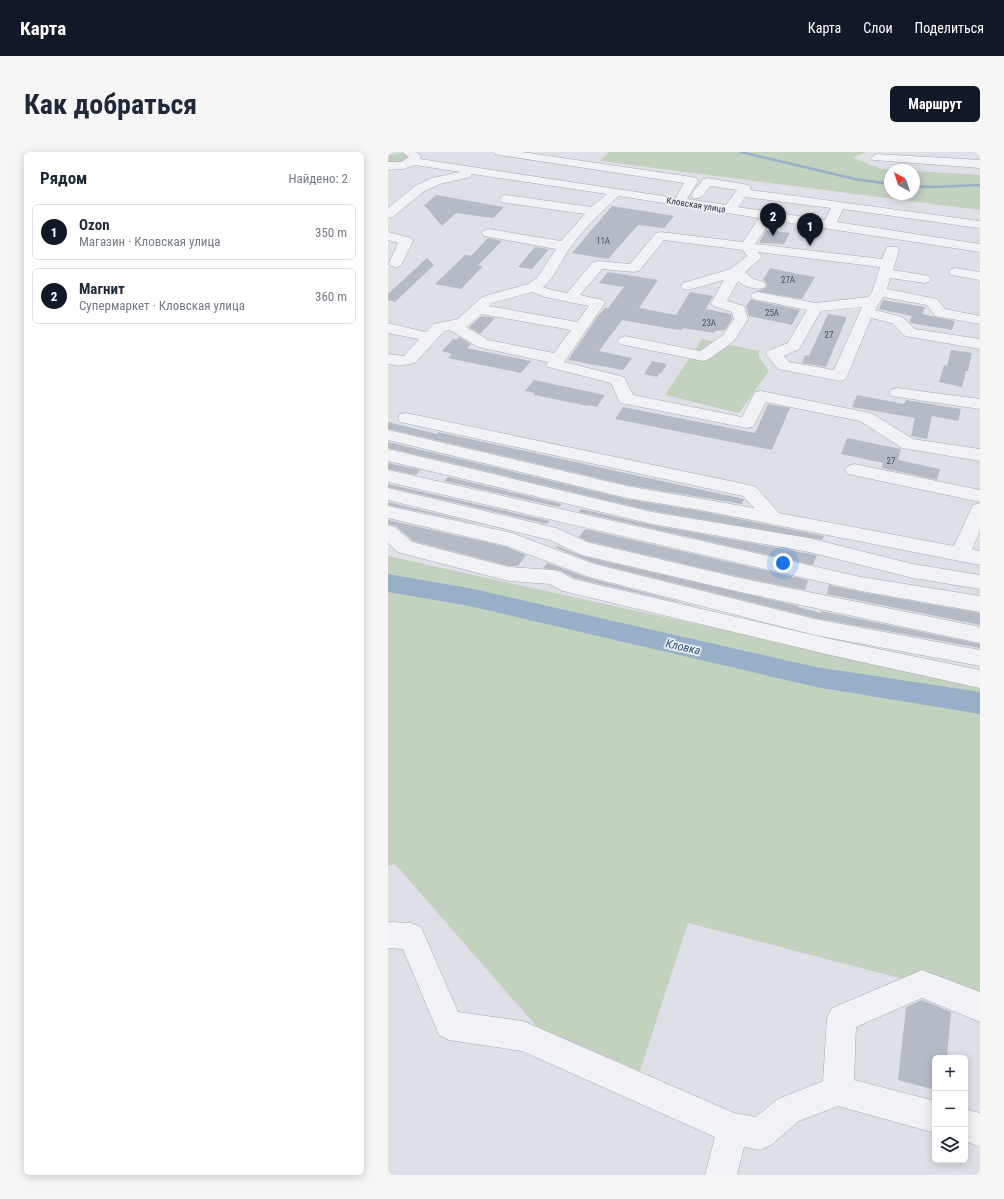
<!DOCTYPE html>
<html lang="ru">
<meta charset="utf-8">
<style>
body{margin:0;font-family:"Roboto Condensed",sans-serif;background:#f6f6f7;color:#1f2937}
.controls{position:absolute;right:12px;bottom:12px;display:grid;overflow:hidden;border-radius:6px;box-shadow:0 2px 10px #0003}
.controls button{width:36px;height:36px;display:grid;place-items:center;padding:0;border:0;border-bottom:1px solid #e0e1e3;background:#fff;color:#1f2937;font:20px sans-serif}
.compass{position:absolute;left:496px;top:12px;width:36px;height:36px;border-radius:50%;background:#fff;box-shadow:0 2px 10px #0003;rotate:321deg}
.you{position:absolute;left:395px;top:411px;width:14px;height:14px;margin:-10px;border:3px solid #fff;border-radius:50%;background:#1a73e8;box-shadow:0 0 0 6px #1a73e833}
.badge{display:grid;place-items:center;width:26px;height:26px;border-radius:50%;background:#111827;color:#fff;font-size:13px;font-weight:700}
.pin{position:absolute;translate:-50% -33px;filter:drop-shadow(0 1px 2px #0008)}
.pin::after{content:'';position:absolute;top:21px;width:14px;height:12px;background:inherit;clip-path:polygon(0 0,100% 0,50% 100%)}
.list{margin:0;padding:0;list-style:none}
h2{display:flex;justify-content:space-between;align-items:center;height:52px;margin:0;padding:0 16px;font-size:17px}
h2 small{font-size:13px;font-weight:400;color:#747a83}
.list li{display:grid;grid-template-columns:26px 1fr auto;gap:12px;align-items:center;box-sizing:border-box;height:56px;margin:0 8px 8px;padding:0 8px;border:1px solid #e0e1e3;border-radius:6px}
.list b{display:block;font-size:15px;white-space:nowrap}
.list p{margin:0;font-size:13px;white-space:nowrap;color:#747a83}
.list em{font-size:13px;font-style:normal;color:#747a83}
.icon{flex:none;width:22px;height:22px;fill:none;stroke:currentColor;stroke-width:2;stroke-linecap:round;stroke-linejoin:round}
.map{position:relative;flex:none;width:592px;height:1023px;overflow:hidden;border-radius:6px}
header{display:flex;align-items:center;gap:24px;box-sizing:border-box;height:56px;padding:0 20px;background:#111827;color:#fff}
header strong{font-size:19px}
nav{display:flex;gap:22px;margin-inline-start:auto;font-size:14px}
.intro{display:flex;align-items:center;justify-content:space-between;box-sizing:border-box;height:96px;padding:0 24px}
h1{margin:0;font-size:28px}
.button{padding:10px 18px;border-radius:6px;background:#111827;color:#fff;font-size:14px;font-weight:700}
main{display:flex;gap:24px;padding:0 24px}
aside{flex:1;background:#fff;border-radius:6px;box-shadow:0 2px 10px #0003}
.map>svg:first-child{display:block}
.green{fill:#c3d1bf}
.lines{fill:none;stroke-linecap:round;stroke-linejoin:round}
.stream{stroke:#98b0c7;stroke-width:2.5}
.river{fill:#98b0c7;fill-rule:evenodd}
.building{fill:#b5bbc4}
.minor-casing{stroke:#a3a8b1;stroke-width:1}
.minor{fill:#f0f2f6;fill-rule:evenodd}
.labels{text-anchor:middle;stroke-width:3.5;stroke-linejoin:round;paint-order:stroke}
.far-street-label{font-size:9px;fill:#272f3e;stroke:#edf0f5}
.number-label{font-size:9px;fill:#4a5260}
.water-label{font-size:12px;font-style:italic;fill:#324f71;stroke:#edf0f5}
</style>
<header>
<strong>Карта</strong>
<nav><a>Карта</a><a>Слои</a><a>Поделиться</a></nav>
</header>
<div class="intro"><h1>Как добраться</h1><a class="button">Маршрут</a></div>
<main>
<aside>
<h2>Рядом<small>Найдено: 2</small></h2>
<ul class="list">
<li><span class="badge">1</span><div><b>Ozon</b><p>Магазин · Кловская улица</p></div><em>350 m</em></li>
<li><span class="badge">2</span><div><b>Магнит</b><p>Супермаркет · Кловская улица</p></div><em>360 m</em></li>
</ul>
</aside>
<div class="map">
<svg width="592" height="1023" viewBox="0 0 592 1023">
<rect width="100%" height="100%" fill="#dde1e7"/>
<g class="green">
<path d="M221,0H478L465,6L494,17L516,18H502V42H526V19L592,23V58L212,9Z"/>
<path d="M12,1L22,3V8L0,13V3Z"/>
<path d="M314,187L371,199V205L381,219L351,261L277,243Z"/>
<path d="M0,404L299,470L592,532V847L300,771L252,919L149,875L7,712L0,714Z"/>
</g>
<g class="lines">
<g class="stream">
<path d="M353,0L467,27L502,32"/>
<path d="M526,34L544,35L592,33"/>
</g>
<path class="river" d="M0,422L81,436L428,515L592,540V562L428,535L81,454L0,440Z"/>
</g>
<g class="building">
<path d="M48,43L116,55L105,66L68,61L54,74L38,55L35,54Z"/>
<path d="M224,54L286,64L276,76L250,73L220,107L184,101Z"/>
<path d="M378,78L402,81L396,92L371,91Z"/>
<path d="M100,86L114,89L90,113L95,114L73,137L47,132L77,103L83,104Z"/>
<path d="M147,95L161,97L144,117L130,115Z"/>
<path d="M39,106L46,113L7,150L0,148V142Z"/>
<path d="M382,116L415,123L427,125L414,147L368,139L376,137L379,134L377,129L375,128Z"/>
<path d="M220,120L270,128L251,156L288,163L302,140L325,144L318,157L343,162L344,167L337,178L327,179L326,181L295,176L294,178L284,177L234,168L211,199L244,206L235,218L180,208L210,164L217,156H220L236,135L211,131Z"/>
<path d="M363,147L365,148L412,158L404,173L361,164L358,154Z"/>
<path d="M495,148L537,155L534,162L567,169L564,178L523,171L522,170L524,164L491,157Z"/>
<path d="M440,162L459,165L438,215L414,211L417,203L421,204Z"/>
<path d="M93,164L107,166L92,182L81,175Z"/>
<path d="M71,185L83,192L79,196L143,209L133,221L60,206L64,202L54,199L65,187L68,188Z"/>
<path d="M563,198L584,201L580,219H578L574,235L551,230L556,213L559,214Z"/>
<path d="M264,209L279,212L273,222L271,221L269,225L256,222Z"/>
<path d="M146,228L174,234L217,243L209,255L201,253L200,254L146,243L147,241L137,239Z"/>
<path d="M469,243L516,252L518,248L573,257L570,269L544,264L539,287L523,284L527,266L464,255Z"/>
<path d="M380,252L402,256L384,298L227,267L235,255L367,281Z"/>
<path d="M0,270L49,282L50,280L356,347L354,352L239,333L0,277Z"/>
<path d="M459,286L513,297L510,308L552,317L549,328L494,316L495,311L453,302Z"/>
<path d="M0,290L239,347L312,359L436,384L434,388L264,359L0,296Z"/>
<path d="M0,311L32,318L28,323L0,317Z"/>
<path d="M60,325L174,352L171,355L56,329Z"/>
<path d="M0,332L162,369L159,372L0,335Z"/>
<path d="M0,350L100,374L0,353Z"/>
<path d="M193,357L264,373L429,403L425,413L191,360Z"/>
<path d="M0,368L119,395L138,403L130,414H121L25,389L8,374L0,372Z"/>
<path d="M197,377L420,428L417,438L352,425L199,389L191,385Z"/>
<path d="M169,394L194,404L411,454L410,455L433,461V459L592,492V496L427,466L206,411L168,396Z"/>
<path d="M159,411L201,426L315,456L186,426L173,419L155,416Z"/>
<path d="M441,433L473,440L592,461V473L439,442Z"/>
<path d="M534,848L563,860L559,906H547V938L510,928L518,855Z"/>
</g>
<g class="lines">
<defs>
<g id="minor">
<path d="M14,0H28L33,4L32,7L288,46L296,31L111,3L107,2L105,0H134L304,25L308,26L310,29L299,47L338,53L349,38L322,34C317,41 314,48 305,46L303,43L315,27L319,26L361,33L363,36L362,38L592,69V75L590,76L455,57L449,70L592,92V100L383,68L367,92L494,107L499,95H509L511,98L505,118L536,123L541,124L543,127L541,130L536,131L502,126L499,137L549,147L557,157L592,164V172L547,164L539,153L495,145L487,158L514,165L527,177L592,187V197L517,184L504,171L483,166L458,227L452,229L390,217L378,202L380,199L400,191L419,158L365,147L363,144L365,141L370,140L428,151L480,145L484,140L492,115L370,100L374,105L357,120L365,127L376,130L378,133L376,136C367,138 357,135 350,129L339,149L356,154L360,167L346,189L321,207L315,209L232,192L229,189L232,186L237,184L312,199L335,183L346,167L344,160L325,154L323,151L336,128L300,138L295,137L293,134L295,131L343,117L359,104L355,98L276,88L251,119L246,120L214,117L192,143L215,148L217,151L176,210L236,225L245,243L354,265L367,240L373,239L477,260L483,261L525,287L592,297V309L514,296L472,269L378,250L365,275L359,276L238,252L232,251L223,231L160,215L158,212L160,210L90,195L62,178L56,179L27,211L11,214L0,212V202L16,204L31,187L0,181V171L38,180L46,172L70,167L94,145L140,132L149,126L168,97L96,84L94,81L96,78L101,77L173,89L197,62L118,51L114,50L112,47L114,44L118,43L203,55L219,42L84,22L82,25L52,32L35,40L5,65L0,66V56L27,34L44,26L72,20L27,13L15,17L0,18V10H13L21,5ZM231,44L371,66L355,90L273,80L268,81L242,112L210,109L205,110L179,141L161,137L155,135C167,126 173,108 182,96C196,76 213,60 231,44ZM357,45L443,56L437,68L350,55ZM144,140L157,145L201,154L189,170L101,154L104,151ZM474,155L446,218L401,210L396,204L411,197L433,159ZM93,162L183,178L166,201L100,188L78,175Z"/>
<path d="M489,2L592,8V16L485,8L483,6L485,4Z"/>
<path d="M0,80L23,86L25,89L13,114L8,115L3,114L1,111L10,91L0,88Z"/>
<path d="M568,116L592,120V128L563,123L561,120L563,117Z"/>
<path d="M509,236L592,247V257L503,244L501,241L503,238Z"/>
<path d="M18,261L361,333L368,335L391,361L566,394L583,357L585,353L592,351V379L584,397L592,399V413L312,358L239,346L0,288V278L239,334L366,356L355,344L12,270L10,266L12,262Z"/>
<path d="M0,297L264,360L421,386L525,412L592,423V437L525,426L421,400L264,372L0,309Z"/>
<path d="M466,312L592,338V350L460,322L457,318L460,314Z"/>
<path d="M0,318L473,425L592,444V460L473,439L0,330Z"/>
<path d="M0,336L168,376L199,390L352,426L592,475V491L352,440L194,403L162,388L0,348Z"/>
<path d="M0,354L124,381L206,412L427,467L592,498V514L427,483L201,425L119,394L0,366Z"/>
<path d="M0,373L7,375L24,390L121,415L166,418L173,420L185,427L442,487L592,518V536L442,503L179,440L172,438L162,432L121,429L17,402L10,400L0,391Z"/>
<path d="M0,770L23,771L33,775L70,860L135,869L346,961L368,965L390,947L435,929L439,866L444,856L534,818L592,840V870L534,846L468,875L466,928L547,949V981L450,954L411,969L383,993L372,998L356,995L349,1023H317L327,985L134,899L61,888L51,883L15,797L0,796Z"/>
<path d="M577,957L592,961V995L577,989Z"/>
</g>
</defs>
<use href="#minor" class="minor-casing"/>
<use href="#minor" class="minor"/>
</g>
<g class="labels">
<g class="far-street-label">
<text transform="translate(308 53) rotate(9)" y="3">Кловская улица</text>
</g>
<g class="number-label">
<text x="215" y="92">11А</text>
<text x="400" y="131">27А</text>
<text x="384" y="164">25А</text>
<text x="321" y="174">23А</text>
<text x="441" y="186">27</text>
<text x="503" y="312">27</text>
</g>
<g class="water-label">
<text transform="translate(295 495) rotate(13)" y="4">Кловка</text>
</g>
</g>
</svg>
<div class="controls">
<button>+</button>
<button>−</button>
<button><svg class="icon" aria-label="layers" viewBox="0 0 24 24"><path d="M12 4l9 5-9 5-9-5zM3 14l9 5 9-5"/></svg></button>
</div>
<svg class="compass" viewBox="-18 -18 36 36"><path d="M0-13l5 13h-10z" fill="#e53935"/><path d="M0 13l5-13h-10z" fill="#747a83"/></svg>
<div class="you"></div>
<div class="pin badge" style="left:422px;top:94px">1</div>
<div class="pin badge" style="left:385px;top:84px">2</div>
</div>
</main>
